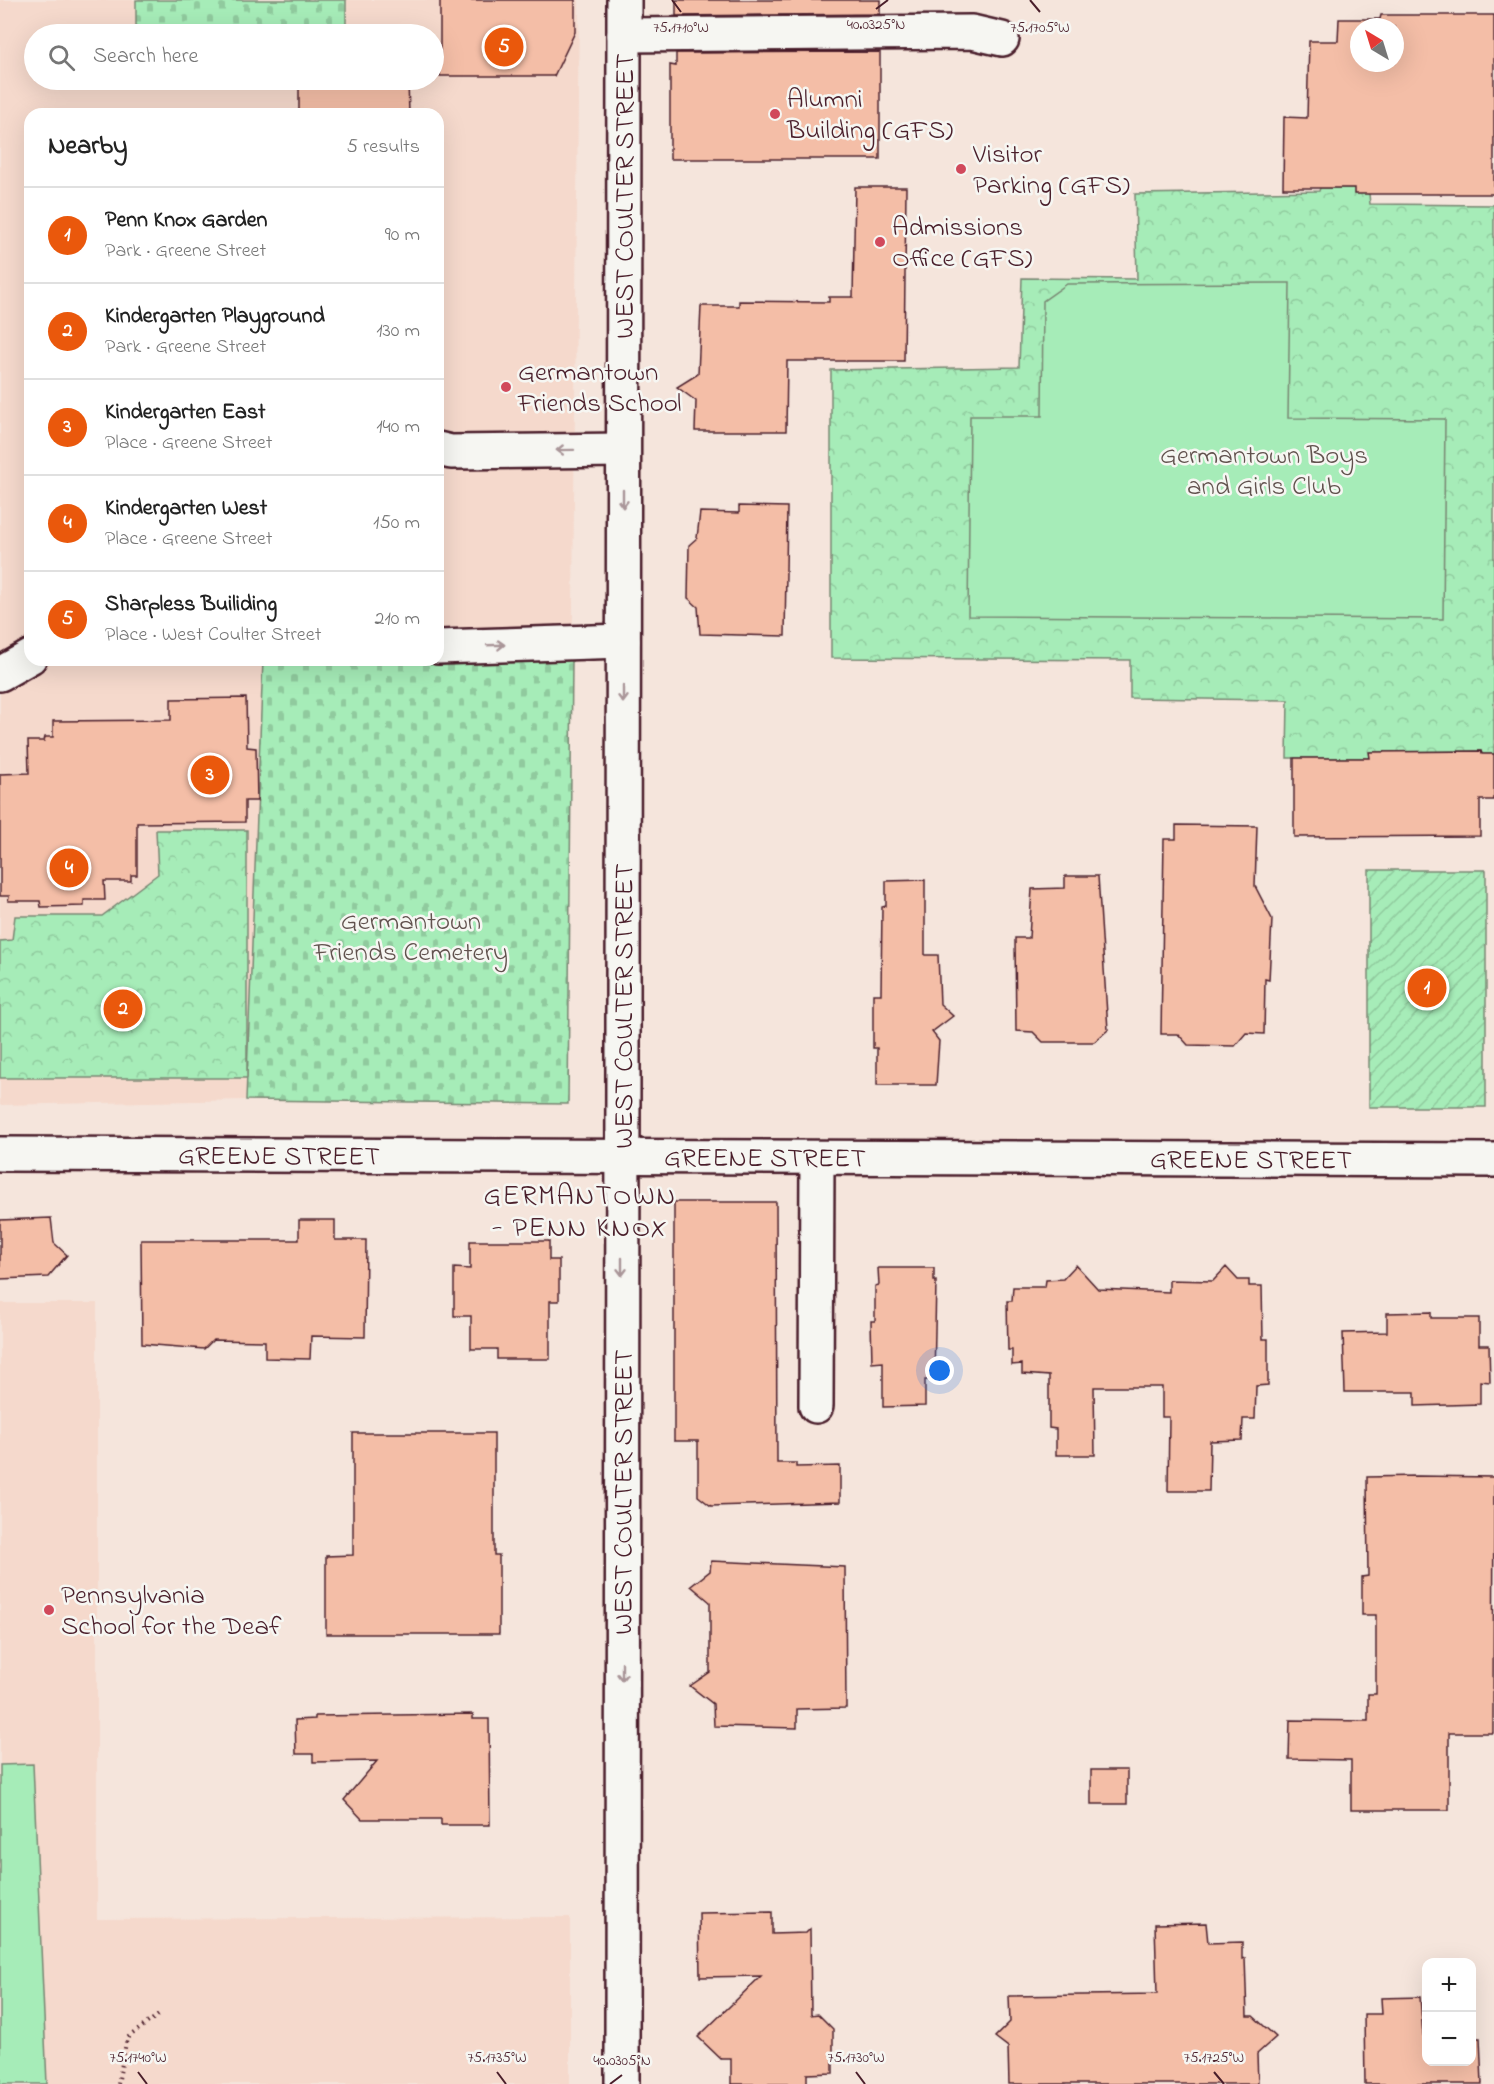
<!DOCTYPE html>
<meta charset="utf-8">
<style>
body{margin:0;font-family:"Indie Flower",sans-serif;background:#f6f6f6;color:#222}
.controls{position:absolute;right:18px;bottom:18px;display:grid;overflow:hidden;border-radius:12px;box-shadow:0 6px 24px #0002}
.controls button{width:54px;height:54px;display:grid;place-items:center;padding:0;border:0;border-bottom:2px solid #e0e0e0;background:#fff;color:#222;font:30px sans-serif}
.compass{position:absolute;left:1350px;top:18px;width:54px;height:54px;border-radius:50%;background:#fff;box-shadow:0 6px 24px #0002;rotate:322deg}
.you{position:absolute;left:940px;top:1371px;width:21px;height:21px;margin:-15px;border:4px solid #fff;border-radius:50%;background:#1a73e8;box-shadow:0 0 0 9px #1a73e833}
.badge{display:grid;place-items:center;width:39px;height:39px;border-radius:50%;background:#ea580c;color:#fff;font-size:20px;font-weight:700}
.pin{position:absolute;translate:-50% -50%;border:3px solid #fff;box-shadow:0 2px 6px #0006}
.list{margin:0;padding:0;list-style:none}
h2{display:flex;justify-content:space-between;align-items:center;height:78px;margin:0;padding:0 24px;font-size:26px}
h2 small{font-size:20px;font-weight:400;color:#767676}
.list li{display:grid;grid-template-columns:39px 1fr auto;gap:18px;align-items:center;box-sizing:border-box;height:96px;padding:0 24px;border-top:2px solid #e0e0e0}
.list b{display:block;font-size:22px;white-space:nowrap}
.list p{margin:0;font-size:20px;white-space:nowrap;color:#767676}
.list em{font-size:20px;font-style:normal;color:#767676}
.icon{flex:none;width:33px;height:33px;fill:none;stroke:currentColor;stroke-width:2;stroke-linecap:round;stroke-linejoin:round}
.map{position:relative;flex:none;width:1494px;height:2084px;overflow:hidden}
.search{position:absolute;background:#fff;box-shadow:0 6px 24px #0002;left:24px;top:24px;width:420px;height:66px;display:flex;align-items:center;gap:15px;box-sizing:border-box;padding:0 21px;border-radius:33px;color:#767676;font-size:22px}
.panel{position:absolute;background:#fff;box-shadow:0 6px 24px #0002;left:24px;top:108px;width:420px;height:558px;border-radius:18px}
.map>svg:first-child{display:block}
.built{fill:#f5d9cc;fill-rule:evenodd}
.cemetery{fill:url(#cemetery-stones);stroke:#788672;stroke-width:1.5}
.park{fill:url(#park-crowns);stroke:#788672;stroke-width:1.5}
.garden{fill:url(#garden-furrows);stroke:#788672;stroke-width:1.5}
.pitch{fill:#a6ecb8;stroke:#788672;stroke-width:1.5}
.building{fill:#f4bea7;stroke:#4a1f2b;stroke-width:1.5;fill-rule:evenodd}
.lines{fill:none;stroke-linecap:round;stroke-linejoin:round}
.minor-casing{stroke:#4a1f2b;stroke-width:38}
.path{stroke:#4a1f2b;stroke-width:4;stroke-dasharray:1.5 4.5;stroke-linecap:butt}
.minor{stroke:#f6f6f2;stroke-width:33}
.oneway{stroke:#a99598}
.ticks{fill:none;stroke:#4a1f2b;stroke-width:2}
.poi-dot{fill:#d1495b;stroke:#f6f6f2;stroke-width:2}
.labels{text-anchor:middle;stroke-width:5;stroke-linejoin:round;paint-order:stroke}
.poi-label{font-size:27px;fill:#4a1f2b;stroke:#f6f6f2;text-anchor:start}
.street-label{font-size:27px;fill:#4a1f2b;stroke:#f6f6f2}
.park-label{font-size:27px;fill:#61524e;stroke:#f6f6f2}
.neighbourhood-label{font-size:28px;letter-spacing:1.5px;fill:#4a1f2b;stroke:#f6f6f2}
.ticks-label{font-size:15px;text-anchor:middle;fill:#4a1f2b;stroke:#f6f6f2;stroke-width:5;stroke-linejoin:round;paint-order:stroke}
</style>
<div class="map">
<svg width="1494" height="2084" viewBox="0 0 1494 2084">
<defs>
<pattern id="cemetery-stones" width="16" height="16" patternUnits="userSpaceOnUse" patternTransform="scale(1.5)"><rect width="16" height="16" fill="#a6ecb8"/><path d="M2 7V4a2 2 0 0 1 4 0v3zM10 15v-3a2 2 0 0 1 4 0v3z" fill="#90ca9e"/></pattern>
<pattern id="park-crowns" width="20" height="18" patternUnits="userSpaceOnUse" patternTransform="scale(1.5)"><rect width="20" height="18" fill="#a6ecb8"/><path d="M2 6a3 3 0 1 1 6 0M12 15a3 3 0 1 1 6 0" fill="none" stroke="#90ca9e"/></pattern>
<pattern id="garden-furrows" width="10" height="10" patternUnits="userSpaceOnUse" patternTransform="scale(1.5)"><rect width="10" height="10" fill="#a6ecb8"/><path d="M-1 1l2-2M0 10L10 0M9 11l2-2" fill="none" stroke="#90ca9e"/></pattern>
</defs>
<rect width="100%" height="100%" fill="#f5e5dc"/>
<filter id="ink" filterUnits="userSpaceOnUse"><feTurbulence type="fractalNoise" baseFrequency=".0167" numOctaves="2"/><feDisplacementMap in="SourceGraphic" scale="12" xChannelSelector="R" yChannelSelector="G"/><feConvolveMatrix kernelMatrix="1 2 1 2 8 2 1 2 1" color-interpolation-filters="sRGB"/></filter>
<g filter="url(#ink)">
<g class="built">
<path d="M0,0H579L568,1104L246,1100L0,1105ZM34,34H434V80H34ZM30,114H438V660H30Z"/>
<path d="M0,1303H97V1919L570,1917V2084H0Z"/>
</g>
<g class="cemetery">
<rect x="136" y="0" width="210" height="34"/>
<path d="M263,660H572L568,1104L246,1100Z"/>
</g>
<g class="park">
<path d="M1320,188H1354L1369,194L1370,204L1494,205V754H1482L1481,751L1370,752V758H1287L1288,700L1130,698V660L831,658V370L1019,367L1022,278L1137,279L1135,194L1319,191Z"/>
<path d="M156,830H247V1078H0V941L12,940L15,916H102L158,874Z"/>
</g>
<rect class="garden" x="1369" y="870" width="117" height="237"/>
<g class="pitch">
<path d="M1290,283L1288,418L1445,419L1443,619L968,616L970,416H1042L1043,301L1067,284Z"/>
<path d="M33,1764L47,2084H0V1765Z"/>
</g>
<g class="building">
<path d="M440,0H575V32L554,76H440Z"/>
<path d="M676,0H880V14L676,16Z"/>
<path d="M1381,15H1494V194H1354V188H1283L1284,117L1307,118L1309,41H1338L1339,19H1380ZM1359,27H1395V63H1359Z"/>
<path d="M880,52V159H670V65L676,66V53Z"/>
<path d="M299,80H408L409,114H299Z"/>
<path d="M855,187H906L904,361H787L786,431H695L696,401L677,387L698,374L701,306H739V301L829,302V297H853Z"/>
<path d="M739,506L787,507L785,636L700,634L698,607L688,598L689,545L697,538L700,512L739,513Z"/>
<path d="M246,698L247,747L256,748L257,801H245V822L137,823V875H131V881H104L105,900H84V906L41,907L40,901H8L9,896H0V774L29,773L28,741H44L45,737H53V721L171,720V699Z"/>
<path d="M1481,751L1482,754H1494V800H1480V836L1294,837V758H1370L1369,752Z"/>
<path d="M1176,825L1257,826L1255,886L1272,919L1269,980L1265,979L1264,1034L1246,1033L1235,1046L1188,1045L1178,1034H1161L1164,839H1176Z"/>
<path d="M1065,876H1098L1108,1030L1094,1042H1043L1033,1032L1016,1031L1015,938H1029L1032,889L1065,888Z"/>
<path d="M925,880V955H938L940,1004L953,1016L932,1032L939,1041L936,1085H877V1048H873V994H881L882,907L886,906V881Z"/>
<path d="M674,1202H776L777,1463H796V1467L840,1466V1502L711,1506L698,1496V1441H674Z"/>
<path d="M51,1218L54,1243L67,1255L48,1277L0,1279V1220Z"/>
<path d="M299,1220H335V1240H366L365,1337L311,1336L310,1359L265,1358V1341L213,1340L204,1349L142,1344L141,1240H299Z"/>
<path d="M470,1241H549V1260H559V1301H550V1359H497V1349H471V1316H454V1268L470,1269Z"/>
<path d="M1076,1265L1098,1289L1169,1292V1280L1213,1281L1226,1267L1238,1280H1249V1286H1262L1263,1339H1268V1385L1256,1386L1255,1419H1243L1242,1440L1210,1441L1209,1491H1168L1169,1417H1162V1387H1094L1095,1455H1056V1429L1049,1428V1376L1022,1374V1364L1012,1365V1350H1008L1007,1301H1012L1013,1287H1045L1046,1280L1063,1279Z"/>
<path d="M878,1268H934V1281H936L934,1380H925V1406L883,1407V1362L872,1363L871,1321H875V1286L879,1285Z"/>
<path d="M1431,1312V1318H1479V1345H1489L1490,1382L1480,1381V1404L1415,1406V1392H1345L1343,1333L1387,1332V1313Z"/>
<path d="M353,1433H494V1555H499V1634H326V1556L353,1555Z"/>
<path d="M1417,1476L1494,1477L1493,1733H1449V1810H1351V1760L1289,1759L1290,1720L1368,1721V1694H1376V1615H1362V1577L1368,1576L1367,1477Z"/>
<path d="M711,1561L845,1567L846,1708L797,1709V1728L714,1726L713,1704L690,1686L710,1672V1602L691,1586L710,1571Z"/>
<path d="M473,1714V1719H489L490,1825H441V1819H362L344,1800L377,1761L313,1762V1754H296L295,1720L315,1719V1716Z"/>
<rect x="1091" y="1770" width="36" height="34"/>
<path d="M772,1912V1934L806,1933L810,1929L811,2015L818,2014L833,2029V2073L807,2074V2084H731V2059H721L698,2037L761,1976L700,1977L699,1913Z"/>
<path d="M1206,1923L1208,1943L1242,1942V1959L1245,1958L1247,2016H1253L1276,2037L1257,2054L1258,2084H1009L1008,2047L995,2037L1010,2022L1009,1996L1157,1994L1155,1924Z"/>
<path d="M1420,1997L1423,2035H1426V2061H1472V2038H1480L1482,2084H1365L1364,2014H1382L1381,1998Z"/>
</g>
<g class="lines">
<defs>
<g id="minor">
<path d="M624,35L972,32L1002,39"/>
<path d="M438,449L451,452L623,450"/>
<path d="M438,647L623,641"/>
<path d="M0,674L30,657"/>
<path id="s1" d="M0,1154L1494,1160"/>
<path d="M816,1406L817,1159"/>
<path id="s2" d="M622,2084L624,0"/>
</g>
</defs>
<use href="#minor" class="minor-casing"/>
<path class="path" d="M118,2084L127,2038L161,2013"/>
<use href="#minor" class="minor"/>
</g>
<defs><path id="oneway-shaft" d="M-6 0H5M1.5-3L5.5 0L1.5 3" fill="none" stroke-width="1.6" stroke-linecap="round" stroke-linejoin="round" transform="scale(1.5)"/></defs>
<g class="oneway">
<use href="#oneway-shaft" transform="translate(565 450) rotate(179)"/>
<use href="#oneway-shaft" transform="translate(623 499) rotate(90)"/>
<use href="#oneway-shaft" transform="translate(496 645) rotate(-2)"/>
<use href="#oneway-shaft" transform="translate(623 694) rotate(90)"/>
<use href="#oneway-shaft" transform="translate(622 1267) rotate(90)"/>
<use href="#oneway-shaft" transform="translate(622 1672) rotate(90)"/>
</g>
</g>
<path class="ticks" d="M672,0L681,12M1030,0L1040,12M876,9L888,0M138,2072L147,2084M497,2072L506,2084M856,2072L865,2084M1214,2072L1224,2084M610,2084L622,2075"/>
<g class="poi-dot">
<circle cx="775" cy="114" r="6"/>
<circle cx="961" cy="169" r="6"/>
<circle cx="880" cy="242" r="6"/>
<circle cx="506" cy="387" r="6"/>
<circle cx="49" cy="1610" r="6"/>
</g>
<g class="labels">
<g class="poi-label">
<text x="787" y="107">Alumni<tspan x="787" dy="31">Building (GFS)</tspan></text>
<text x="973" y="162">Visitor<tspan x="973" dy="31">Parking (GFS)</tspan></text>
<text x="892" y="235">Admissions<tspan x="892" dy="31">Office (GFS)</tspan></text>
<text x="518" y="380">Germantown<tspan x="518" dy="31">Friends School</tspan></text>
<text x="61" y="1603">Pennsylvania<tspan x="61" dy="31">School for the Deaf</tspan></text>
</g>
<g class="street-label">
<text dy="9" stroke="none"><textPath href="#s2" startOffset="1888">WEST COULTER STREET</textPath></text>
<text dy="9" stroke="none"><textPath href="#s2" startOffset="1078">WEST COULTER STREET</textPath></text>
<text dy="9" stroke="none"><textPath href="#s1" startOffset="279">GREENE STREET</textPath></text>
<text dy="9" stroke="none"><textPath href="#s1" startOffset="765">GREENE STREET</textPath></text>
<text dy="9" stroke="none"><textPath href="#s1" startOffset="1251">GREENE STREET</textPath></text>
<text dy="9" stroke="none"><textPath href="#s2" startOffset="592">WEST COULTER STREET</textPath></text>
</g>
<g class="park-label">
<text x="1264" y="463">Germantown Boys<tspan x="1264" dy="31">and Girls Club</tspan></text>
<text x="411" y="929">Germantown<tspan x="411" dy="31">Friends Cemetery</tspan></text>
</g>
<g class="neighbourhood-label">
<text x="580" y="1204">GERMANTOWN<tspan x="580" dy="32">- PENN KNOX</tspan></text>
</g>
</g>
<g class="ticks-label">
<text x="876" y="29">40.0325°N</text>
<text x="681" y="32">75.1710°W</text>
<text x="1040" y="32">75.1705°W</text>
<text x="138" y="2062">75.1740°W</text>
<text x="497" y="2062">75.1735°W</text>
<text x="856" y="2062">75.1730°W</text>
<text x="1214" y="2062">75.1725°W</text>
<text x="622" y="2065">40.0305°N</text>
</g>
</svg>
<div class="controls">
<button>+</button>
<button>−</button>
</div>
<svg class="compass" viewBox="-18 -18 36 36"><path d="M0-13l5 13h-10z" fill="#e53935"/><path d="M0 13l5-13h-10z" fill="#767676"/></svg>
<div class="you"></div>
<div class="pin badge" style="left:1427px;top:988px">1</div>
<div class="pin badge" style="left:123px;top:1009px">2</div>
<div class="pin badge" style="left:210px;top:775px">3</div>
<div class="pin badge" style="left:69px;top:868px">4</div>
<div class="pin badge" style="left:504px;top:47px">5</div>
<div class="search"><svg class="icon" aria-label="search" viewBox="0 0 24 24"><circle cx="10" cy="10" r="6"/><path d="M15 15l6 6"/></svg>Search here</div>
<section class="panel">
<h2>Nearby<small>5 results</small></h2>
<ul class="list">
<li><span class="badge">1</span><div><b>Penn Knox Garden</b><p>Park · Greene Street</p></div><em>90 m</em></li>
<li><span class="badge">2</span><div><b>Kindergarten Playground</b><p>Park · Greene Street</p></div><em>130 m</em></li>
<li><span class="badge">3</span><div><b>Kindergarten East</b><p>Place · Greene Street</p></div><em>140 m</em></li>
<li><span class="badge">4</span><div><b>Kindergarten West</b><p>Place · Greene Street</p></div><em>150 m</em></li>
<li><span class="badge">5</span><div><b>Sharpless Builiding</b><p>Place · West Coulter Street</p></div><em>210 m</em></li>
</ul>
</section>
</div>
